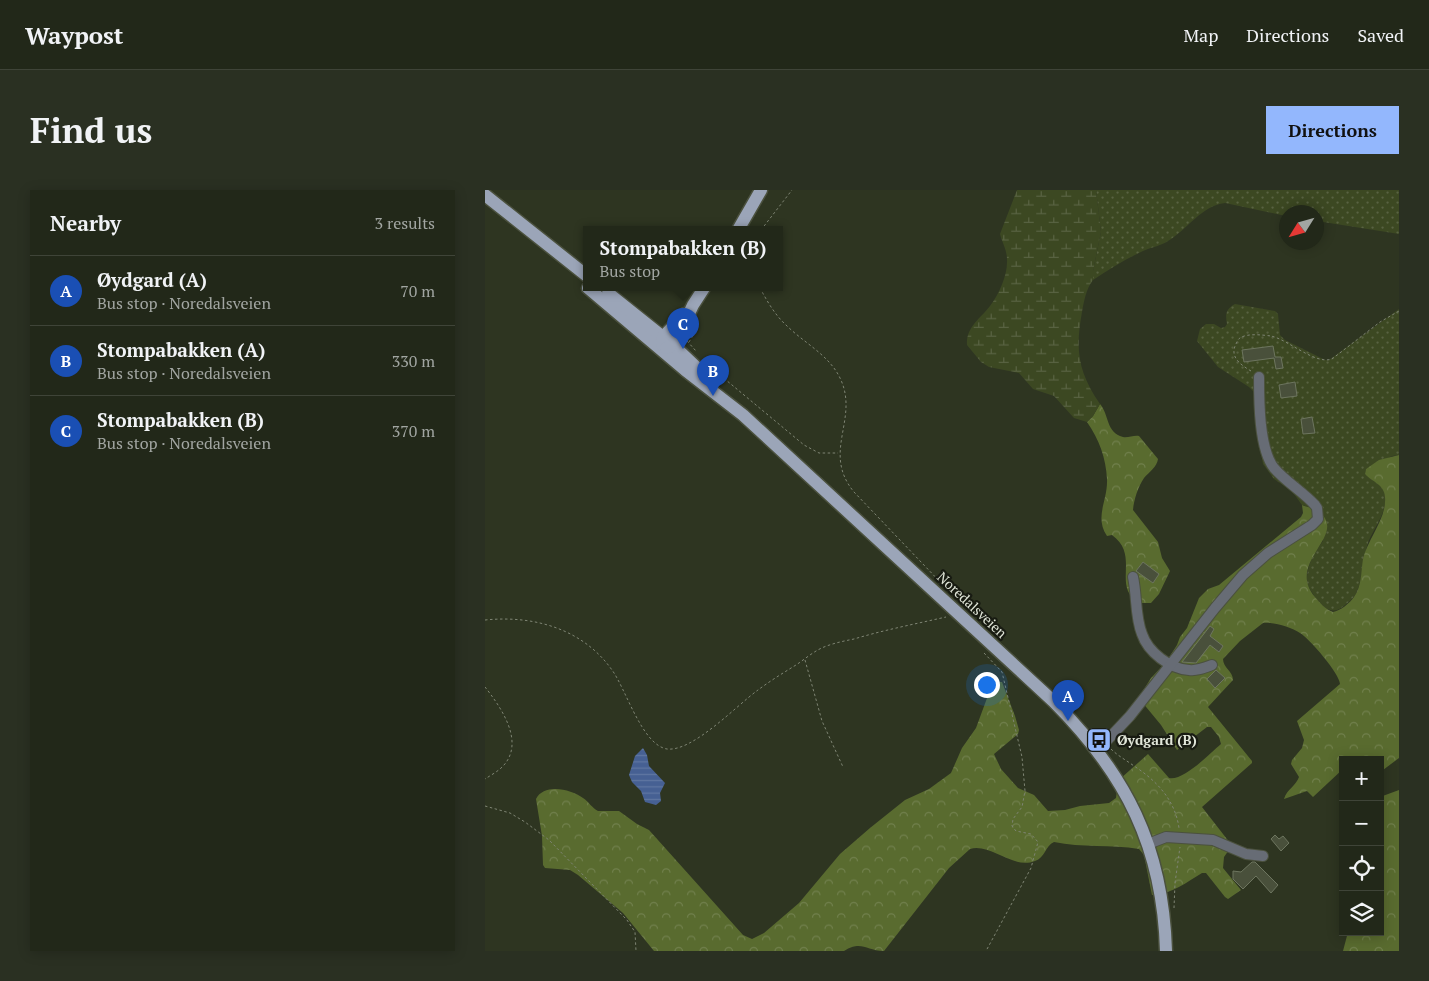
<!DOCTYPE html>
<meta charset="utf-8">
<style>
body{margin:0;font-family:"PT Serif",serif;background:#2a3022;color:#f1f3f6}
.controls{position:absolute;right:15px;bottom:15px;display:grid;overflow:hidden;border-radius:0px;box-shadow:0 2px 12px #0003}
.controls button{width:45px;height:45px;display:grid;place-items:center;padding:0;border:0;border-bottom:1px solid #3f4438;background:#222819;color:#f1f3f6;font:25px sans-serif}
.compass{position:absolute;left:794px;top:15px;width:45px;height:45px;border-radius:50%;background:#222819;box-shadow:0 2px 12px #0003;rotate:233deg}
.you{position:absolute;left:501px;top:494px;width:18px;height:18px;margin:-12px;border:4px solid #fff;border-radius:50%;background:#1a73e8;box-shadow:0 0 0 8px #1a73e833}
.badge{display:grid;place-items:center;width:32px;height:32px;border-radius:50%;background:#93b7fd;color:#fff;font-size:16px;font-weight:700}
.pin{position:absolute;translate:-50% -41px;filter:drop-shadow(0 1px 2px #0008)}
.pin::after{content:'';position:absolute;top:26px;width:18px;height:15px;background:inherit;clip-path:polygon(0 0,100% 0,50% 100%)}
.popup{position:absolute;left:98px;top:36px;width:200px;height:65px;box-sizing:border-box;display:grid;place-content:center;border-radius:0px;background:#222819;filter:drop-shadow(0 1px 4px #0005);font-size:16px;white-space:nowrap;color:#a2a6a2}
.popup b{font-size:19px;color:#f1f3f6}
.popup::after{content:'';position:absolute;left:50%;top:100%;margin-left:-10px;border:10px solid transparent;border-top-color:#222819}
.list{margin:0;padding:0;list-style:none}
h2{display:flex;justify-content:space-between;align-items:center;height:65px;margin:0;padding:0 20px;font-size:21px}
h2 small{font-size:16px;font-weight:400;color:#a2a6a2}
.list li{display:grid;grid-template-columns:32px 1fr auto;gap:15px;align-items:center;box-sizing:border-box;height:70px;padding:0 20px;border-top:1px solid #3f4438}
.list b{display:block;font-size:19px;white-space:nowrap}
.list p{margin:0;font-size:16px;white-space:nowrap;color:#a2a6a2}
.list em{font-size:16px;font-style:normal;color:#a2a6a2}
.icon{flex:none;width:28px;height:28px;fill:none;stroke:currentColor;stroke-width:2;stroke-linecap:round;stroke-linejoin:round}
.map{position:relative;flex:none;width:914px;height:761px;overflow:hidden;border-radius:0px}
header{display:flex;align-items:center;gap:30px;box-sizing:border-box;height:70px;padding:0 25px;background:#222819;border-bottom:1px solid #3f4438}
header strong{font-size:24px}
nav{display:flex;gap:28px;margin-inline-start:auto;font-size:18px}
.intro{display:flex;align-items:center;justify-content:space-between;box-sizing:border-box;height:120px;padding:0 30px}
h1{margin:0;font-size:35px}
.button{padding:12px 22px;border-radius:0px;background:#93b7fd;color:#111;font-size:18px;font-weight:700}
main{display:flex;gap:30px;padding:0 30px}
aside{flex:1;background:#222819;border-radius:0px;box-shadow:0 2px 12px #0003}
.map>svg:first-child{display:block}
.grass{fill:url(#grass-dots)}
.forest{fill:url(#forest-crowns)}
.wetland{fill:url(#wetland-marsh)}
.water{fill:url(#water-rules)}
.building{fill:#49503b;stroke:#6d755f}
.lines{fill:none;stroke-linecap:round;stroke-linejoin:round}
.minor-casing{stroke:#4b513e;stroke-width:12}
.major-casing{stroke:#4b513e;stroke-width:15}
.path{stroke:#7f8574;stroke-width:1;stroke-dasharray:2.5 2.5;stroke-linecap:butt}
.minor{stroke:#676c75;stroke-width:10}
.major{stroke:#9ba5b8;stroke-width:12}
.labels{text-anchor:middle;stroke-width:4.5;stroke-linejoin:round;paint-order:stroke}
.street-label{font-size:14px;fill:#e1e6d9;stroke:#181b12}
.poi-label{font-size:14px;font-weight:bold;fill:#e1e6d9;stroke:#181b12;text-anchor:start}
</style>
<header>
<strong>Waypost</strong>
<nav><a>Map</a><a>Directions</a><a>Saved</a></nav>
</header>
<div class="intro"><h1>Find us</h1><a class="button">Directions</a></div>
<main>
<aside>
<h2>Nearby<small>3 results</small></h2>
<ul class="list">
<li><span class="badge" style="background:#1a4fb4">A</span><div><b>Øydgard (A)</b><p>Bus stop · Noredalsveien</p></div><em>70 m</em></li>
<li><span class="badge" style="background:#1a4fb4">B</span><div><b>Stompabakken (A)</b><p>Bus stop · Noredalsveien</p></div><em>330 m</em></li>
<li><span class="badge" style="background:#1a4fb4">C</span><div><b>Stompabakken (B)</b><p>Bus stop · Noredalsveien</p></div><em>370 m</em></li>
</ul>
</aside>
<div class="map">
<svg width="914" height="761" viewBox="0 0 914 761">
<defs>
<pattern id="grass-dots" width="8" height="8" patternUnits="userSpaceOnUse" patternTransform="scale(1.25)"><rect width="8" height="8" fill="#3c4822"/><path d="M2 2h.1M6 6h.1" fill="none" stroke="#586242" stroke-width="1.8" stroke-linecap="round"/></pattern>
<pattern id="forest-crowns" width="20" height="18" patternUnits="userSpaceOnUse" patternTransform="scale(1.25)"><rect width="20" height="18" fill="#596b2f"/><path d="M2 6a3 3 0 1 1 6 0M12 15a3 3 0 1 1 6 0" fill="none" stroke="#71804d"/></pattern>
<pattern id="wetland-marsh" width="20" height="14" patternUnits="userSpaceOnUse" patternTransform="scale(1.25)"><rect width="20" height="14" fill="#3c4822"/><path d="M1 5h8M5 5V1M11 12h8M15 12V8" fill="none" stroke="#586242"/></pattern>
<pattern id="water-rules" width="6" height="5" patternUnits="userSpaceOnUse" patternTransform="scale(1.25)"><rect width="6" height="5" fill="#466093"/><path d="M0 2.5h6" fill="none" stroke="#6077a2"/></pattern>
</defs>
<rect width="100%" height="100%" fill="#2e3521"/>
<g class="grass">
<path d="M611,0H914V44L832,31V22H802L801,26L740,13C716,16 703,39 683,51C676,56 666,57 658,61C641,69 624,79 608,90V81L616,42Z"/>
<path d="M750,114L790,121L793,124L795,145L800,150L840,170H844L914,119V265L907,266L881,279L880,284C887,291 899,294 900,306C902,325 887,339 882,356C878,371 878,387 872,401C870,407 865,411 860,415C843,431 830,408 822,394C821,376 828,365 838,351L824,317L817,315L807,301L789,289L778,274L773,243L770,203L764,197L733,177L712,151L715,139L721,134H729L736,138L740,137L742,134C740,124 741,119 750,114Z"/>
</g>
<g class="forest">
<path d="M615,214C624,224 621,243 638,247C643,248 649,245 654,246L673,269C672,277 664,282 659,288C653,297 649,309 648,320L673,352L677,368L685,381L674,404L666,413H654C626,396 656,366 627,345L622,346C609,327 623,311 622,289C621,268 614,249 602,232L608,226Z"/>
<path d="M914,265V568L898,580H895V570H875L868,568L864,570H858V579L828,607L822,601L799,609C802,599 811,596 814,587L806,574L807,570L817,558L819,550L812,531L855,494C855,484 824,448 815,443C806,437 788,432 778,433L755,451L738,469C738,478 748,481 748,490L723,517L767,571V573L717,617L745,653L746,657L739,667L738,678L756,700L743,709L740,707L721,683H717C702,692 687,704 667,705L659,665L654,659C626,654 597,658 569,652C560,656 560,668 550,671C528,680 506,653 485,659L464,678L399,761C381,761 377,750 359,761H169L138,723L93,685L85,680L60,678L58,675L57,646L51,609C59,593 86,599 98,608C104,612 107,618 113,621H134L152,634L164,640L258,745L267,749L279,743L314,713L355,664L385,638L420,610L444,599L466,583L477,558L491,538L505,500L514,492H517L530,526L534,540L533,544L509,564L516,579L533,598L549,605L563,621L580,620L595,616L624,613L631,608L633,592L635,589L663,564L684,588C699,591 724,564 736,554L734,547L726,537H722L692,560L676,535L657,512L656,504L666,488L681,472L692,455L695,447L702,438L714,408L723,399L734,395L816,327L818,323L817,315C821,317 827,317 831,320C868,343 799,371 830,407C835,413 840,419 848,422C855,421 865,413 869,407C877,396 876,381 878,369C883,348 902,328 900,307C899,294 887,292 880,284L881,279L894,270Z"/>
<path d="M914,600V761H858L863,742H895V607Z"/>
</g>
<path class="wetland" d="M532,0H611L616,42L608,81V90C601,99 599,111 597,122C590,160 593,182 615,214L608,226L602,232L589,228L569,206L548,199L534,183L504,177L496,172L482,155C481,137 495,129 505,116C514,104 523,85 522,69C522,60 517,52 515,44Z"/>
<path class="water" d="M158,558L162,565L164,576L180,593L175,603L176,611L171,615L160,612L156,601L147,592L144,585L150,566Z"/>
<g class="building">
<path d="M788,156L790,167H796L798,178L791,179L789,168L759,172L757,160Z"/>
<path d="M810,192L812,206L796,208L794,195Z"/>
<path d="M827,227L830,243L818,244L816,229Z"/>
<path d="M658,372L674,384L668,393L651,381Z"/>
<path d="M725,436L729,439L725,446L738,456L734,462L725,455L711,473L697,472Z"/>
<path d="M731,480L740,488L730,498L722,489Z"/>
<path d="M790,645L794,649L798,646L804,653L796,661L786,649Z"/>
<path d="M767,672H770L793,695L786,703L771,686L758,699L748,689V681L756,682Z"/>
</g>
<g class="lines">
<defs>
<g id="minor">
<path d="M648,387C652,405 650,427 657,444C663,462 685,479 704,480C712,481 719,478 727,475"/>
<path d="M613,560L645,526L730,418L758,385L783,363L827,335L833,329L832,318L830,315C817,301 801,292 789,278C774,259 774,210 774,187"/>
<path d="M663,654L681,647L728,650L761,664L778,666"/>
</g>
<g id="major">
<path d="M0,5L102,86"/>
<path d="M253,40L276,0"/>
<path d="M103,98L200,180L258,225L568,511C641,584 678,657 681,761"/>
<path d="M123,103L188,155L227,192"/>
<path d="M177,155L178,147L200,124"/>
<path d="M181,158L188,155L194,145L208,115L219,98"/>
</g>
</defs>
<use href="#minor" class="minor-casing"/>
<use href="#major" class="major-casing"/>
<g class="path">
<path d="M276,40L307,0"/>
<path d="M275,98C282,111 290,125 301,135C319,153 344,165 355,188C375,229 336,262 369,302L459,396"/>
<path d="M202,151L211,161"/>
<path d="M204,152L209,144L211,135"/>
<path d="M766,181C756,175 744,167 751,154C752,152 753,149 755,148C762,143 778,145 786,146C804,150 830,175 847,169L895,132L914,121"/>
<path d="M235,185L319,255L334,263H353"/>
<path d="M0,430C49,425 98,439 127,480C141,499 157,555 182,559C208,562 252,515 273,500C285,491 298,483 311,475C320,469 329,461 339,457C349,453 359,451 369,449C399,440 430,434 461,427"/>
<path d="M499,463L517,482L537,567L540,601L537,617L528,629L527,636L531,641L546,644L553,652L546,678L501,761"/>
<path d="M320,470L337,531L358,577"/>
<path d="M0,497C15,516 40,551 19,575C14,581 6,585 0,589"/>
<path d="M608,539L614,544"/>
<path d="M626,559C633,566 641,570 649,576C672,591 690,610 694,638"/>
<path d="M0,616L25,623L40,632L64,650L142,730L150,742L151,761"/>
<path d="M689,718L690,693L695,657"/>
</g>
<use href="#minor" class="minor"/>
<use href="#major" class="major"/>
</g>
<defs>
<symbol id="bus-square" viewBox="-11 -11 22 22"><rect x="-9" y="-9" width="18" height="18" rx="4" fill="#93b7fd" stroke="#181b12"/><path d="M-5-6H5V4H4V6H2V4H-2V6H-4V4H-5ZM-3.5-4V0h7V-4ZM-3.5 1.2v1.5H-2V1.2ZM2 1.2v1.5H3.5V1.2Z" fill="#111"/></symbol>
</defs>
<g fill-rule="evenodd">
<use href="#bus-square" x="600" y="536" width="28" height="28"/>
</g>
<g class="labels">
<g class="street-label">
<text transform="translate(487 415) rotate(43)" y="5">Noredalsveien</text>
</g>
<g class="poi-label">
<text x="632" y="555">Øydgard (B)</text>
</g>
</g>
</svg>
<div class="controls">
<button>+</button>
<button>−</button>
<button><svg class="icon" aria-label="locate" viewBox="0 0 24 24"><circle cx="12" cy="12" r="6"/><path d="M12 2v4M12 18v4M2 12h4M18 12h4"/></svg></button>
<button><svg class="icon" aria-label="layers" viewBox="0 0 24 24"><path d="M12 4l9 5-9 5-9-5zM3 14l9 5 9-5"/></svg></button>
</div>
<svg class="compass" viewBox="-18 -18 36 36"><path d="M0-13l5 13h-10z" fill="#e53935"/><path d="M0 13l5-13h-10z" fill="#a2a6a2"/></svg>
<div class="you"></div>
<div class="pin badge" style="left:583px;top:531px;background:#1a4fb4">A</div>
<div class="pin badge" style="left:228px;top:206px;background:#1a4fb4">B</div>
<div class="pin badge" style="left:198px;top:159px;background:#1a4fb4">C</div>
<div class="popup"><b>Stompabakken (B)</b>Bus stop</div>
</div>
</main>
